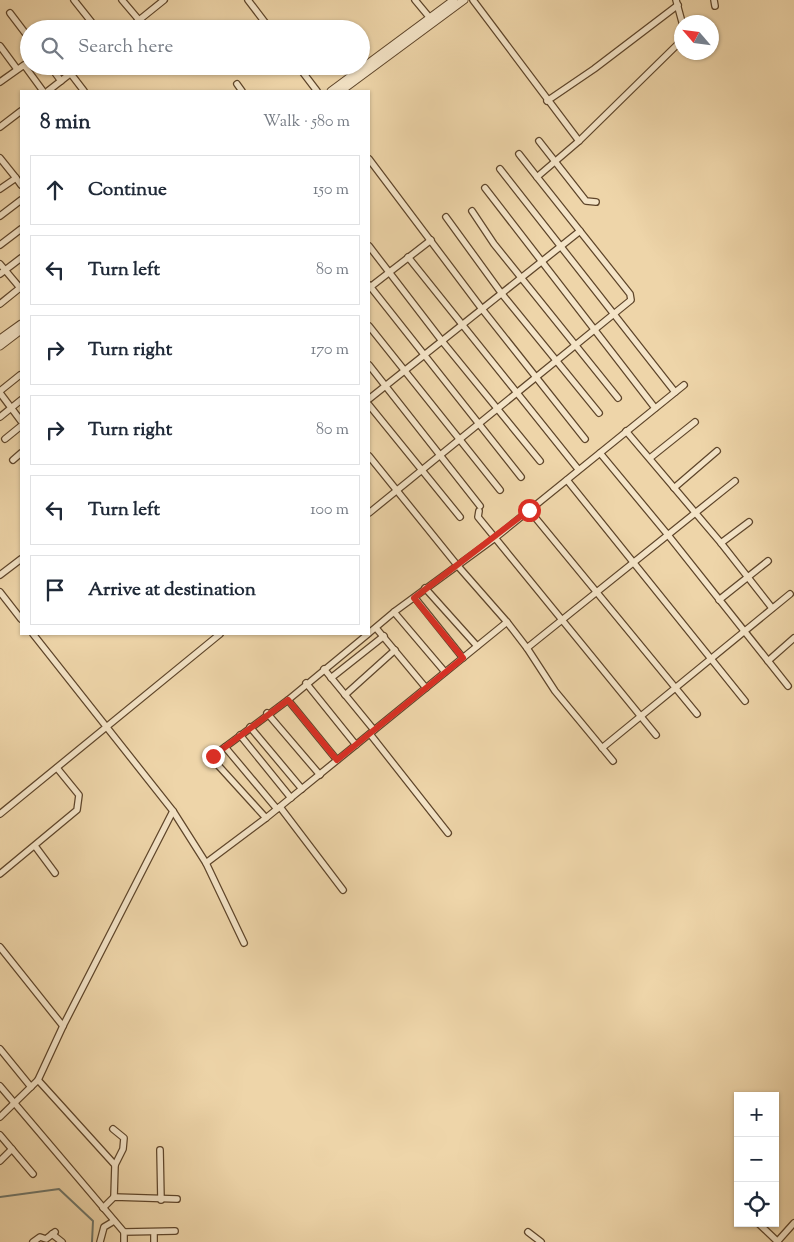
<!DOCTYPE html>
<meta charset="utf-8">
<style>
body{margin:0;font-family:"Sorts Mill Goudy",serif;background:#f2f2f3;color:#1f2937}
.controls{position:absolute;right:15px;bottom:15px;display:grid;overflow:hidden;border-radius:0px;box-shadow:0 1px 4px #0004}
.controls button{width:45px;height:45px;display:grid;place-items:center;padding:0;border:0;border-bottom:1px solid #e0e1e3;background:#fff;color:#1f2937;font:25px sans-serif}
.compass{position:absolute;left:674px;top:15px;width:45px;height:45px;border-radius:50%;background:#fff;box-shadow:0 1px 4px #0004;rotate:298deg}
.stop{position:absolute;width:15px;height:15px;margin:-11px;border:4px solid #d93025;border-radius:50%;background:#fff}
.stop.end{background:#d93025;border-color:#fff;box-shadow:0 1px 5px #0008}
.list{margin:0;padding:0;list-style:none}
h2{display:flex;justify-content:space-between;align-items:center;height:65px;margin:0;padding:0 20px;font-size:21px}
h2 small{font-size:16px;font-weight:400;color:#747a83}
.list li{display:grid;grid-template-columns:32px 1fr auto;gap:15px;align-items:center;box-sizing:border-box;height:70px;margin:0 10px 10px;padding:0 10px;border:1px solid #e0e1e3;border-radius:0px}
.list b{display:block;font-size:19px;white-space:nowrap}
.list em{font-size:16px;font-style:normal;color:#747a83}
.icon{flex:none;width:28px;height:28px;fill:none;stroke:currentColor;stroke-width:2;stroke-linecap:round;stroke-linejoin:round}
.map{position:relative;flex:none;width:794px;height:1242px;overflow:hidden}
.search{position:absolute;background:#fff;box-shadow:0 1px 4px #0004;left:20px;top:20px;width:350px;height:55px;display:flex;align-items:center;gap:12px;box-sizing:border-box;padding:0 18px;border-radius:28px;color:#747a83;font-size:19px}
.panel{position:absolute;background:#fff;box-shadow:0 1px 4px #0004;left:20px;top:90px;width:350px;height:545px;border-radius:0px}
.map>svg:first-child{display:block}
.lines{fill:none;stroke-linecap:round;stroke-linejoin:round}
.stream{stroke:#6f766a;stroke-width:2}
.minor-casing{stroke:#5e452a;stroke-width:8}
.tertiary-casing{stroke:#5e452a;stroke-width:9}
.minor{stroke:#f4e4c7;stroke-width:5.5}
.tertiary{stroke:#f4e4c7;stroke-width:7}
.route{stroke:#d93025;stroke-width:6}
</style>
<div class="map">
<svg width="794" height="1242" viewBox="0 0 794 1242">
<rect width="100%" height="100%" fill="#eed5a9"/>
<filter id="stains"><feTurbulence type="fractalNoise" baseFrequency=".004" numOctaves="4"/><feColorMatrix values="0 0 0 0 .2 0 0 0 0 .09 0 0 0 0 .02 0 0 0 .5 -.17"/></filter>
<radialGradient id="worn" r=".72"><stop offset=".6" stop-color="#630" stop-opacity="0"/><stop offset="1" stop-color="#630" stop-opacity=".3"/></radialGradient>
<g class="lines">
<path class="stream" d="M0,1197L59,1189L93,1221L92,1242"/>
<defs>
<g id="minor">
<path d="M74,0L97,29"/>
<path d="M122,0L139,20"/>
<path d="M248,0L270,29"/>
<path d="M415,0L430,18"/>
<path d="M473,0L579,141"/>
<path d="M676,0L682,22"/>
<path d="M714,0L715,6"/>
<path d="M10,13L29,38"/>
<path d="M128,29L164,0"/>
<path d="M0,46L17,69"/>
<path d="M50,66L61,81"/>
<path d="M298,66L317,91"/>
<path d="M71,74L84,91"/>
<path d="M0,82L24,65L43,91"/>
<path d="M237,84L242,91"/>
<path d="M48,91L80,66"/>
<path d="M547,101L594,69L678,5"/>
<path d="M0,127L21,111"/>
<path d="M539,141L586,201L596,202"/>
<path d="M519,154L537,177"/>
<path d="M0,158L16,178L0,189"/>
<path d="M369,159L482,309L585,439"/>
<path d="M500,169L675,392"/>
<path d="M16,178L21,185"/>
<path d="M485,188L655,408"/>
<path d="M472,211L494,244L618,398"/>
<path d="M0,216L21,200"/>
<path d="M446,217L502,294L599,413"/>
<path d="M0,245L21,229"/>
<path d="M369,246L442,341L540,461"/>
<path d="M408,257L578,469"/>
<path d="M0,264L21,289"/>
<path d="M0,274L21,258"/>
<path d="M369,285L521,477"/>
<path d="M369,288L431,240"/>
<path d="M0,304L21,287"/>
<path d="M369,326L500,490"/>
<path d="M369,365L480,506"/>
<path d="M0,391L20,375"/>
<path d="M0,393L21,421"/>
<path d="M369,399L580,231"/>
<path d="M369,405L460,517"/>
<path d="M0,417L21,400"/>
<path d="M626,431L721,543L772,608"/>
<path d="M5,439L21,426"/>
<path d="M600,453L668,535L788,686"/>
<path d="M369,456L457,565L507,622L527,648L555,691L613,761"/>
<path d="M650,458L695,422"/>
<path d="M13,460L21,453"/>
<path d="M567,480L745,701"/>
<path d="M674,488L717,451"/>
<path d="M529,510L697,714"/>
<path d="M479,511L478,517L656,735"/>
<path d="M369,513L631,300L630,294L537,177L579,141L682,40"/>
<path d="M721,543L749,522"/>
<path d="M0,575L21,559"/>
<path d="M425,588L477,646"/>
<path d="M0,592L21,619"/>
<path d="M415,598L463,658"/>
<path d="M719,600L768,561"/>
<path d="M394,612L445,672"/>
<path d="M376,628L426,688"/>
<path d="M369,633L394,612L495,538L684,385"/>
<path d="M33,634L173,811L206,863L244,943"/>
<path d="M527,648L735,481"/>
<path d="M768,661L794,638"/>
<path d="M324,669L374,730"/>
<path d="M331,678L384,636"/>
<path d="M306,683L356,745"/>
<path d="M345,695L395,650"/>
<path d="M288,700L337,760"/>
<path d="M267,713L320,775"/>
<path d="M250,727L302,789"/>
<path d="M370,734L448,833"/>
<path d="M240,735L291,798"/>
<path d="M225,747L277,809"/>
<path d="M602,748L790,594"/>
<path d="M280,807L343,890"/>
<path d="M0,814L220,634"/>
<path d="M266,818L216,763L213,756L288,700L368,634"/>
<path d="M35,846L55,873"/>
<path d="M206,863L266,818L507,622"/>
<path d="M0,874L77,810L79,795L57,768"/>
<path d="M0,947L63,1026"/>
<path d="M0,1049L31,1087"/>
<path d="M38,1080L115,1165L114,1197"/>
<path d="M0,1086L124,1232"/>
<path d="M0,1117L38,1080L63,1026L173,811"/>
<path d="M113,1129L124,1138L123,1149L115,1165"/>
<path d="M0,1135L33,1174"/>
<path d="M160,1150L161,1200"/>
<path d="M0,1161L12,1149"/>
<path d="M103,1208L114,1197L177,1199"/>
<path d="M758,1223L778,1242"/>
<path d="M154,1232V1242"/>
<path d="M528,1232L541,1242"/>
<path d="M52,1234L62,1242"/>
<path d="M33,1242L40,1237L46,1239L55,1232"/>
<path d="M100,1242L104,1227L114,1221"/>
<path d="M124,1242V1232L175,1231"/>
<path d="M777,1242L794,1223"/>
</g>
<g id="tertiary">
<path d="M331,91L454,0"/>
<path d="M341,91L464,0"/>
<path d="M0,339L21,324"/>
<path d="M0,346L21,330"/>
</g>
</defs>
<use href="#minor" class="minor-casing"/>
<use href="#tertiary" class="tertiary-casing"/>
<use href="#minor" class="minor"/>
<use href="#tertiary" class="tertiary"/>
</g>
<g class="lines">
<path class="route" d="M213,756L288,700L337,760L463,658L414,598L529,510"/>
</g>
<rect width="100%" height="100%" filter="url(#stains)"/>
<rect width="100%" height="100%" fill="url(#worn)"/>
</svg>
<div class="controls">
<button>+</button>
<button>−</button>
<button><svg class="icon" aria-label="locate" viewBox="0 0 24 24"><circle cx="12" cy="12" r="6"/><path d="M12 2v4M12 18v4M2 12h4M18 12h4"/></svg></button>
</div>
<svg class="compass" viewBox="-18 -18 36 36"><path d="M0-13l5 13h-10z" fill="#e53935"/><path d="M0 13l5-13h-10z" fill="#747a83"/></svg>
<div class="stop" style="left:529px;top:510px"></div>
<div class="stop end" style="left:213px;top:756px"></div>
<div class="search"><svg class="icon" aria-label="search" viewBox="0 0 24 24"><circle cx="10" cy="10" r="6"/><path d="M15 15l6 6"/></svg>Search here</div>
<section class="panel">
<h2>8 min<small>Walk · 580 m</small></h2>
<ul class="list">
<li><svg class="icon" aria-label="ahead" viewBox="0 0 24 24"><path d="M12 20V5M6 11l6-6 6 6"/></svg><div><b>Continue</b></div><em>150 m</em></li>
<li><svg class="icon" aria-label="left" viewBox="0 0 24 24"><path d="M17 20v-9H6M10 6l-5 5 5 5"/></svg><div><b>Turn left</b></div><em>80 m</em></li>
<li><svg class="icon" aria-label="right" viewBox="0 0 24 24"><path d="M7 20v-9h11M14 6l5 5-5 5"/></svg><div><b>Turn right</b></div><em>170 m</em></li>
<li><svg class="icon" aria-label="right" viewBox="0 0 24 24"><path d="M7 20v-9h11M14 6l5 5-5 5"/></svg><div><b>Turn right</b></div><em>80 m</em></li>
<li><svg class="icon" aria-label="left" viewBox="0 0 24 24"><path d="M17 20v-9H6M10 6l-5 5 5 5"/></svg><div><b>Turn left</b></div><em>100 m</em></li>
<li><svg class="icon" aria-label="arrive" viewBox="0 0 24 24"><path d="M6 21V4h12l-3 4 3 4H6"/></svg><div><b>Arrive at destination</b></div></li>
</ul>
</section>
</div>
